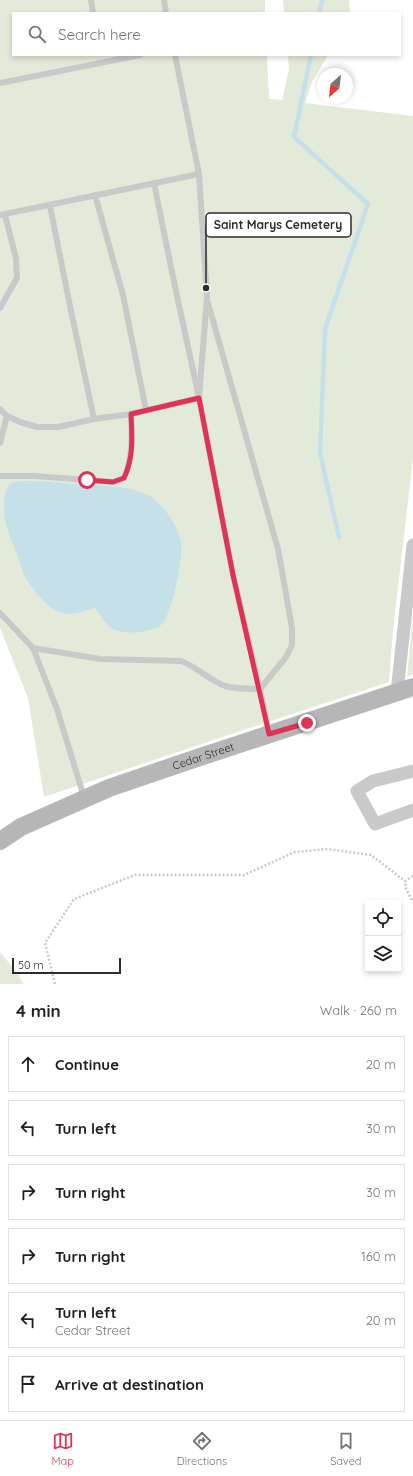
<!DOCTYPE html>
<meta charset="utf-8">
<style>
body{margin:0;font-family:Quicksand,sans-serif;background:#f2f2f2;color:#202124}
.controls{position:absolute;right:12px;bottom:12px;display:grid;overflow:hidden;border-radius:0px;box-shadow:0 2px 6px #0003}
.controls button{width:36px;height:36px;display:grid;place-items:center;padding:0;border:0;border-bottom:1px solid #e0e0e0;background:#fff;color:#202124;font:20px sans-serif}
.compass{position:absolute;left:317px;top:68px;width:36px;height:36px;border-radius:50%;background:#fff;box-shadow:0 2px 6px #0003;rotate:208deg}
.scale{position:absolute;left:12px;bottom:10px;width:109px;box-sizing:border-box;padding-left:4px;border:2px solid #2c2c2c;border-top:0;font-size:11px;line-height:14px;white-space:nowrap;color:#2c2c2c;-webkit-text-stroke:3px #fff;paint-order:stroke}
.stop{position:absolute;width:12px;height:12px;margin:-9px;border:3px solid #df3255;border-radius:50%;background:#fff}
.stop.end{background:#df3255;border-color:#fff;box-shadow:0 1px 4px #0008}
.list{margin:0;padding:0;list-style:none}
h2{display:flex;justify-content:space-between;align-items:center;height:52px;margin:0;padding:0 16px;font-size:17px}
h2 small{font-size:13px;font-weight:400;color:#757577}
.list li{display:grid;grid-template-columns:26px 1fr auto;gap:12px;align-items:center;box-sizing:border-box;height:56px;margin:0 8px 8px;padding:0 8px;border:1px solid #e0e0e0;border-radius:0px}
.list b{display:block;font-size:15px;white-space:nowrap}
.list p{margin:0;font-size:13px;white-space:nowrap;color:#757577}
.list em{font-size:13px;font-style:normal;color:#757577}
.icon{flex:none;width:22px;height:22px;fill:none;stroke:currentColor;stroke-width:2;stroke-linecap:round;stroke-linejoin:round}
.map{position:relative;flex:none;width:413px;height:984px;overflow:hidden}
.search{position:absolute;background:#fff;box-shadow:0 2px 6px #0003;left:12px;right:12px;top:12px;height:44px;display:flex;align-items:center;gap:10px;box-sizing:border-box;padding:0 14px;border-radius:0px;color:#757577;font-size:15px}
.sheet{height:436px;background:#fff}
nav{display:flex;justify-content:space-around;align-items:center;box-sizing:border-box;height:56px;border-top:1px solid #e0e0e0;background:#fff;font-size:11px;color:#757577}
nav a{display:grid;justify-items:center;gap:2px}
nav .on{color:#df3255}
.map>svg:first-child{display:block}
.green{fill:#e4eada}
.water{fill:#c6e0e9}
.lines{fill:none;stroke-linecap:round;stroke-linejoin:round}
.stream{stroke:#c6e0e9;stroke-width:4.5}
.path{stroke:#c9c9c9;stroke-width:2.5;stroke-dasharray:2 2;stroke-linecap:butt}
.lane{stroke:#c9c9c9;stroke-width:6}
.street{stroke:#c9c9c9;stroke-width:13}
.secondary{stroke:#b6b6b6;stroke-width:18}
.route{stroke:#df3255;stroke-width:5}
.labels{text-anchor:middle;stroke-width:4;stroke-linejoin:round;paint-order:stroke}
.street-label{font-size:11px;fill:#2c2c2c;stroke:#fff}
.leader{fill:none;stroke:#2c2c2c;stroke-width:1.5}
.callout-dot{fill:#2c2c2c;stroke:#fff;stroke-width:1.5}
.callout{fill:#fff;stroke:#2c2c2c;stroke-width:1.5}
.callout-label{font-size:12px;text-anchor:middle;font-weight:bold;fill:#2c2c2c}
</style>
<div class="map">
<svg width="413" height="984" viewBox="0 0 413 984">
<rect width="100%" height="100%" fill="#fff"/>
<g class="green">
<path d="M0,0H265V13H13V55H267L269,99L282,100L289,69L288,55H328L312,82L305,103L413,116V459L393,630L389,682L243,730L44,797L28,698L0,628Z"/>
<path d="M283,0H349L350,13H284Z"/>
<path d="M413,613V674L407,677Z"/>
<path d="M0,952L15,970L24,984H0Z"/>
</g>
<path class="water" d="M44,481C61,483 78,484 95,485C112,486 131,487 146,494C160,500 179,526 181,542C183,559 173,611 162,624C154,633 123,635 113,629C105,624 100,615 95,608C83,611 71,617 59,612C48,608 37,594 30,585C24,577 21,566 18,557C10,537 0,516 5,495C6,491 7,487 10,484C18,479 34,482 44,481Z"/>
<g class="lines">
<g class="stream">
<path d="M319,13L322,0"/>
<path d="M311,55L294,137L368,204L325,329L320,453L339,537"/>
</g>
<g class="path">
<path d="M413,876L405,881L406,889L413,902"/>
<path d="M55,984L45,943L74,899L135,875H244L295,852L328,849L371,855L405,881"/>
</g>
<g class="lane">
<path d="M91,0L93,13"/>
<path d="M164,0L166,13"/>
<path d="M0,83L140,55"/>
<path d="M95,195L123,295L146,410"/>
<path d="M50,206L70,306L94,419"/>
<path d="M0,215L199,174"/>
<path d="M208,303L278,549L292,628V645L286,657L260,689L269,732"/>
<path d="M0,308L17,278L16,258L5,215"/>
<path d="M0,409L7,416L0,443"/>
<path d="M7,416L20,422L37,427H58L94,419L131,414L199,398L207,297L199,174L175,55"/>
<path d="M0,476H35L113,482L124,478C133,457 132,436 131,414"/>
<path d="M0,613L33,648L100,659L181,661C197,667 209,680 225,686C236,689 248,689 260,689L233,575L199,398L173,277L154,183"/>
<path d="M33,648L57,709L84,797"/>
</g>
<g class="street">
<path d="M397,692L413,545"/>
<path d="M413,771L373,781L357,791L375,824L413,810"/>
</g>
<path class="secondary" id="s1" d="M0,841L21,827L109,788L197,758L413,687"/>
</g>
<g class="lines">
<path class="route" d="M87,480L113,482L124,478C134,457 132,436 131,414L199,398L233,575L269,734L307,723"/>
</g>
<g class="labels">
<g class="street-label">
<text dy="4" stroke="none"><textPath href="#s1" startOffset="221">Cedar Street</textPath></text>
</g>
</g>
<path class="leader" d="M206 288L206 225"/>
<circle class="callout-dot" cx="206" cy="288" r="4"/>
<rect class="callout" x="206" y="213" width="145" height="24" rx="4"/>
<g class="callout-label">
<text x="278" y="229">Saint Marys Cemetery</text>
</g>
</svg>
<div class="controls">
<button><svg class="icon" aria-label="locate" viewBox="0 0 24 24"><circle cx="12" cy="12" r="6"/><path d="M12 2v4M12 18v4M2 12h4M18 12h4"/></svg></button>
<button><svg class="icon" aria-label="layers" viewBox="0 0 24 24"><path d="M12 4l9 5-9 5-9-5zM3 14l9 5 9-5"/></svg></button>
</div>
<svg class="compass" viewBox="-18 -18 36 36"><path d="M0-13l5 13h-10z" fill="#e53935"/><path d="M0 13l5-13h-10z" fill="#757577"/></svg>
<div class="scale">50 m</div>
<div class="stop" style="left:87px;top:480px"></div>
<div class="stop end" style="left:307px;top:723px"></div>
<div class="search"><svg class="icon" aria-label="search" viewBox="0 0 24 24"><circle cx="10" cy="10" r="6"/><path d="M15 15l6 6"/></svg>Search here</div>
</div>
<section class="sheet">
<h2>4 min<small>Walk · 260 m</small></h2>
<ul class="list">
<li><svg class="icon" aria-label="ahead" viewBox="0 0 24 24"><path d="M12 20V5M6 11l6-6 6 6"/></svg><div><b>Continue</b></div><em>20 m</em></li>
<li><svg class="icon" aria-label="left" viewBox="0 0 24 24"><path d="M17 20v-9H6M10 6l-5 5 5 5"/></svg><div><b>Turn left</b></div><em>30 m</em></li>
<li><svg class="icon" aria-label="right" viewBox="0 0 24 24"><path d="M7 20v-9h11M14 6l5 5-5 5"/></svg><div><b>Turn right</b></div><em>30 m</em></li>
<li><svg class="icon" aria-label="right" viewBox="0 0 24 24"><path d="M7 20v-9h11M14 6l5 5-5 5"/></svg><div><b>Turn right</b></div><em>160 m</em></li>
<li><svg class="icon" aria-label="left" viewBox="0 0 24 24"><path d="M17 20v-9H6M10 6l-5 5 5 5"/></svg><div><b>Turn left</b><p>Cedar Street</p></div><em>20 m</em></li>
<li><svg class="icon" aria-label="arrive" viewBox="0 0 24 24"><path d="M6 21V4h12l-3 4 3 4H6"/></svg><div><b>Arrive at destination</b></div></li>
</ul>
</section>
<nav>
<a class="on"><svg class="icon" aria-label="map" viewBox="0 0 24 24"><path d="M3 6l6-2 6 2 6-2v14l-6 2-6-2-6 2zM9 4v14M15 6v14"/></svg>Map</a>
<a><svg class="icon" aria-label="directions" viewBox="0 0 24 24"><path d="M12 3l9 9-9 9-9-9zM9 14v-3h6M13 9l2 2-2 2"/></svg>Directions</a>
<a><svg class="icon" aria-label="saved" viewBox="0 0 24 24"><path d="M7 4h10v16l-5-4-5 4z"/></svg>Saved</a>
</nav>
